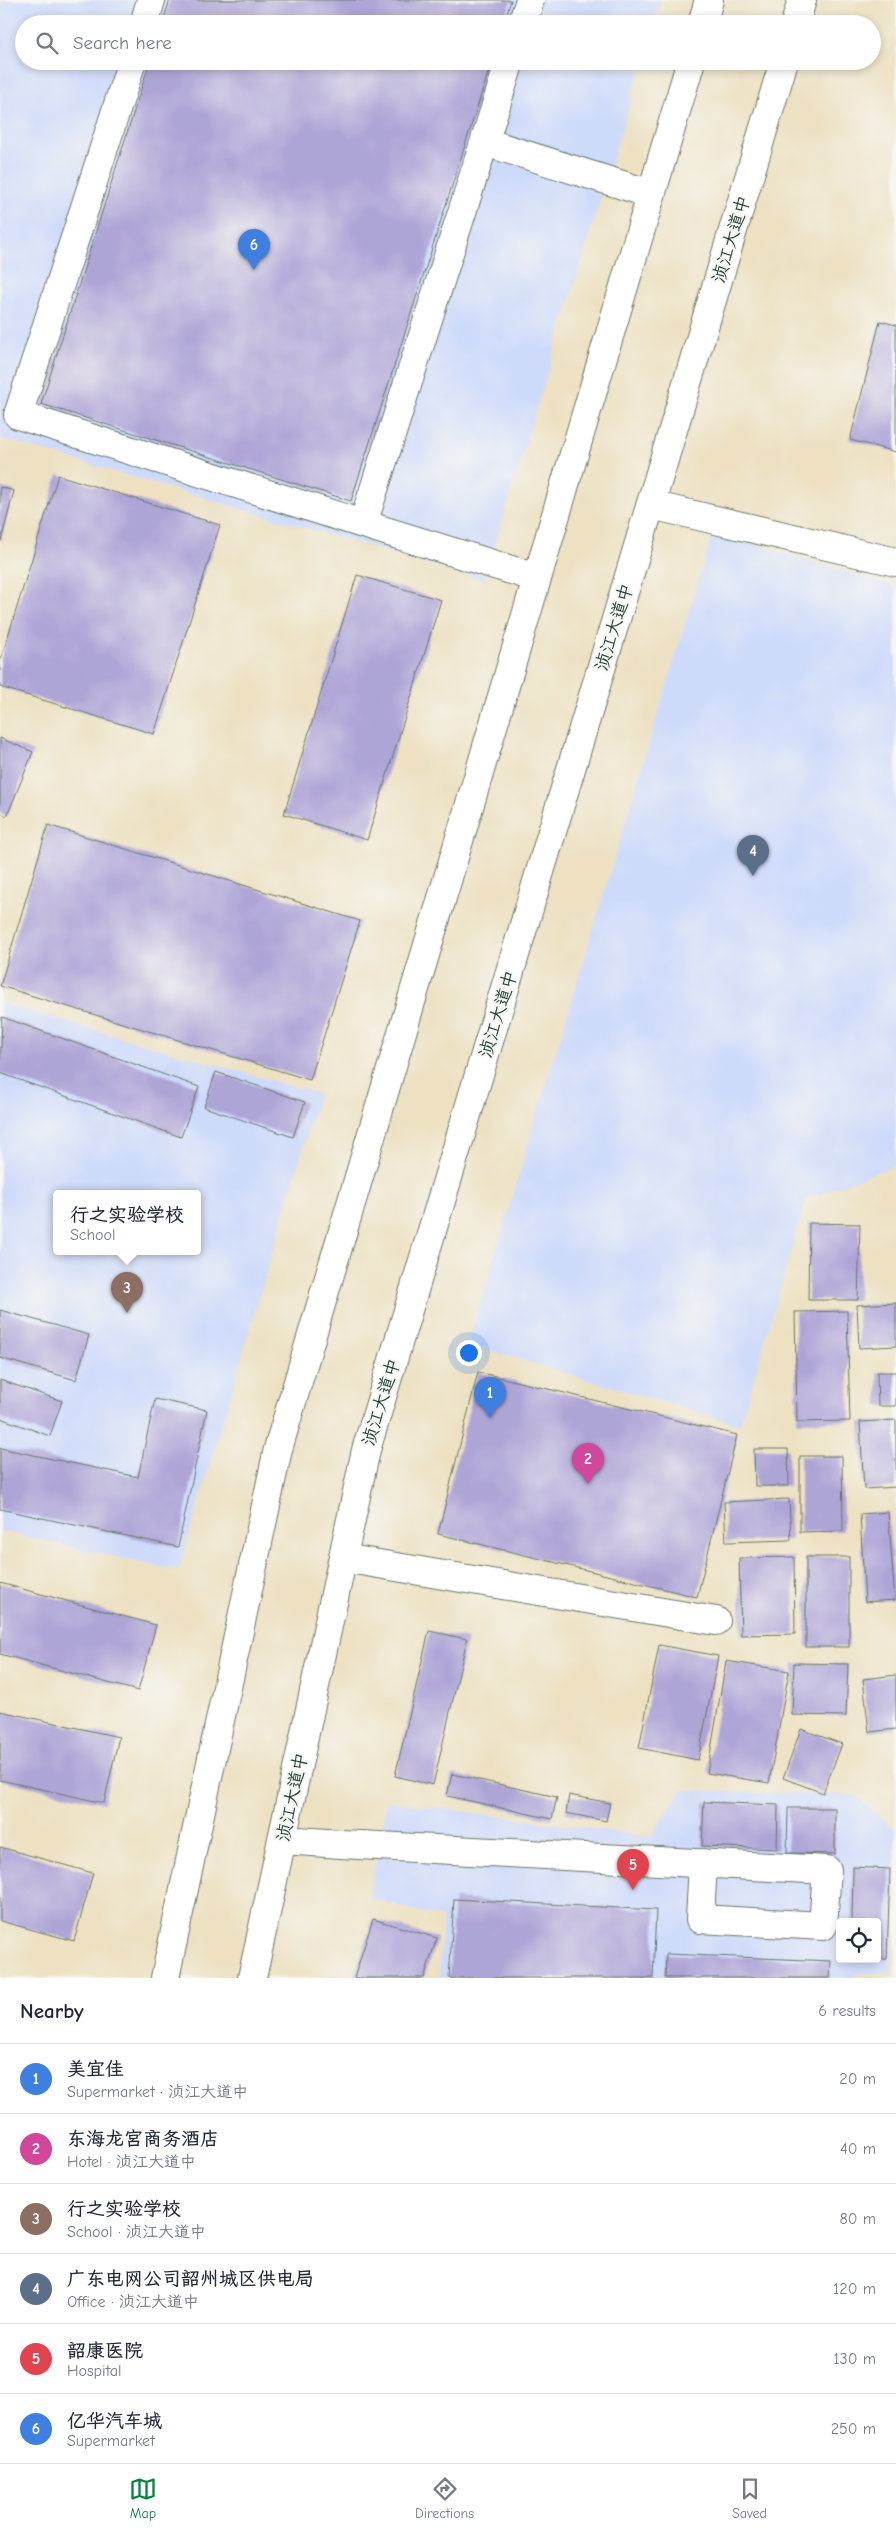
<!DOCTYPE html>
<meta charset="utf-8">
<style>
body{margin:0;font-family:"Comic Neue","LXGW WenKai TC",sans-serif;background:#f6f6f7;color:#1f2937}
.controls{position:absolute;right:15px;bottom:15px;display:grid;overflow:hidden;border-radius:5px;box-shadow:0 2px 8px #0003}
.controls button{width:45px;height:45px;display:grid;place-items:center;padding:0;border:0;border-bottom:1px solid #e0e1e3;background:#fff;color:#1f2937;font:25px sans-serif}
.you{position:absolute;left:468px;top:1352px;width:18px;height:18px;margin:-12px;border:4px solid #fff;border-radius:50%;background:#1a73e8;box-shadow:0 0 0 8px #1a73e833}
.badge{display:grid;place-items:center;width:32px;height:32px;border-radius:50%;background:#0b8043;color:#fff;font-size:16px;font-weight:700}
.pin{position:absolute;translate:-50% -41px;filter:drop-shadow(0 1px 2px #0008)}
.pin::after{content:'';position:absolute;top:26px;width:18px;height:15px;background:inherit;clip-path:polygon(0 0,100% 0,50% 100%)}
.popup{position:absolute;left:53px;top:1190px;width:148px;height:65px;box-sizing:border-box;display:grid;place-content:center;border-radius:5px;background:#fff;filter:drop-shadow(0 1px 4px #0005);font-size:16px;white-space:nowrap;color:#747a83}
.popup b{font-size:19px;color:#1f2937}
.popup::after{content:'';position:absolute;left:50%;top:100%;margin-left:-10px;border:10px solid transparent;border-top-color:#fff}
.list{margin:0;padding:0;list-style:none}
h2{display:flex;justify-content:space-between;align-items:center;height:65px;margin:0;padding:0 20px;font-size:21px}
h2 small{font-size:16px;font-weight:400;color:#747a83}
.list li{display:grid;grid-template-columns:32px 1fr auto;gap:15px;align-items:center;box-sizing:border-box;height:70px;padding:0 20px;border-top:1px solid #e0e1e3}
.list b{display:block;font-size:19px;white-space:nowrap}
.list p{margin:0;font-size:16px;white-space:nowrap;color:#747a83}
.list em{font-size:16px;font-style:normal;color:#747a83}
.icon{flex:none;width:28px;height:28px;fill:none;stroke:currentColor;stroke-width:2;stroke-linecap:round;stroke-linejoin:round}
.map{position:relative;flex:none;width:896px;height:1978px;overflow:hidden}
.search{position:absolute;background:#fff;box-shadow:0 2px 8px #0003;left:15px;right:15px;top:15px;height:55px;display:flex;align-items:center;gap:12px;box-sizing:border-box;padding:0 18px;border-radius:28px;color:#747a83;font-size:19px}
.sheet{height:485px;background:#fff}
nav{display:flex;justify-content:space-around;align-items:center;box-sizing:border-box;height:70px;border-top:1px solid #e0e1e3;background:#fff;font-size:14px;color:#747a83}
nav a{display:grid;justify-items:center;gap:2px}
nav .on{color:#0b8043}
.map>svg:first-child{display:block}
.built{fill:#cedafa;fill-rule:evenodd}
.building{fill:#aea5d7}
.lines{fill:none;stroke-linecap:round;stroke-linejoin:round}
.minor-casing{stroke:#677666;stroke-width:30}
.major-casing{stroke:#677666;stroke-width:30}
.minor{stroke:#fff;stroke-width:28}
.major{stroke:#fff;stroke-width:28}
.labels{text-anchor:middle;stroke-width:4;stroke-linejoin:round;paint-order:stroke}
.street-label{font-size:18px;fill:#1f3d34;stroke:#f6f6f2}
</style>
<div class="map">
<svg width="896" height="1978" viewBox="0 0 896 1978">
<rect width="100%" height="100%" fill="#f6f6f2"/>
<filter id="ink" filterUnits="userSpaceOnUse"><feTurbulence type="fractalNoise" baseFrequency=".02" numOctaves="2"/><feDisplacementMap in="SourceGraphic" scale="10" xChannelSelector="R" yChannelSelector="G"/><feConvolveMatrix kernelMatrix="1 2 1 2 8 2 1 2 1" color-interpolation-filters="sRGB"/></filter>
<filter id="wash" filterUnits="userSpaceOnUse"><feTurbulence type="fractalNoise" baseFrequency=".0096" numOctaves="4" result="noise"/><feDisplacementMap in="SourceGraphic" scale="20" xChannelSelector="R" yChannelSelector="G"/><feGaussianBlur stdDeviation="1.12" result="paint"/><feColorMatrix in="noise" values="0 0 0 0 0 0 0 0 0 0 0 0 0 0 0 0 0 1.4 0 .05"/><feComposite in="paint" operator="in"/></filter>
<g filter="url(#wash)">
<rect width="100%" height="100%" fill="#ede1c2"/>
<g class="built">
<path d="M4,0H661L654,24H24V61H643L484,580L0,438V9Z"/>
<path d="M713,532L896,587V1165L806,1199L740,1425L468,1344Z"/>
<path d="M0,1003L319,1094L179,1571L0,1531ZM57,1194H197V1252H57Z"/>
<path d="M682,1790L854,1795L896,1830L892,1972L855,1974L853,1978H439L443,1918L369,1898L387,1801L651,1837ZM840,1922H877V1959H840Z"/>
</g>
<g id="blocks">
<g class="building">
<path d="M170,0H511L504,24H162Z"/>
<path d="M150,61H492L351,501L41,404Z"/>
<path d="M880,321L896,325V452L850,440Z"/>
<path d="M58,475L220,525L154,734L0,687V662Z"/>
<path d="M0,487L14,491L1,541H0Z"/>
<path d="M357,575L441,600L367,840L284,814Z"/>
<path d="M0,738L33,752L7,816L0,813Z"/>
<path d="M48,825L360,921L310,1080L0,986Z"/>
<path d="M2,1017L199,1087L181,1137L0,1073Z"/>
<path d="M216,1072L305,1102L293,1137L204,1107Z"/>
<path d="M809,1223L860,1224L858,1300H808Z"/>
<path d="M896,1303V1346L859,1348L857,1305Z"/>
<path d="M0,1310L89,1335L76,1380L0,1358Z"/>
<path d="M847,1311L850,1421L797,1422L795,1312Z"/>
<path d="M478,1372L737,1435L697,1597L438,1534Z"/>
<path d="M877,1372H896V1406H878Z"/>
<path d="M0,1380L62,1401L50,1436L0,1418Z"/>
<path d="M155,1399L207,1410L178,1547L0,1509V1448L138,1477Z"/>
<path d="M896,1420V1487L864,1489L860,1422Z"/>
<path d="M754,1449H788L789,1486H755Z"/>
<path d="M800,1456H842L843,1531L800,1532Z"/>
<path d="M789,1499L791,1540L726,1542L724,1502Z"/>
<path d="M888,1512L895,1600L865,1602L860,1514Z"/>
<path d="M794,1557L795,1634L741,1635L739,1558Z"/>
<rect x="806" y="1557" width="43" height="90"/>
<path d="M0,1583L156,1625L138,1691L0,1654Z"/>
<path d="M429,1631L467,1639L433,1785L395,1776Z"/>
<path d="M659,1645L718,1656L698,1760L639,1748Z"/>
<path d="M726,1661L789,1671L769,1783L707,1773Z"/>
<path d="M794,1663L848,1664L846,1716L792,1715Z"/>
<path d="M896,1675V1729L869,1732L863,1679Z"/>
<path d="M0,1711L119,1737L104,1803L0,1780Z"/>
<path d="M801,1729L842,1744L823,1793L783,1778Z"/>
<path d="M452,1774L557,1797L552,1819L447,1796Z"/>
<path d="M569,1795L610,1803L606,1821L566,1813Z"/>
<path d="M704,1802L778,1805L777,1849L702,1846Z"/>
<path d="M788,1808H835V1854L787,1853Z"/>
<path d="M0,1847L93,1873L74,1941L0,1921Z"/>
<path d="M853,1867L890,1869L887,1959H877V1922H852Z"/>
<path d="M454,1899L656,1910L653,1978H449Z"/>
<path d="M373,1919L437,1938L424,1978H354Z"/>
<path d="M666,1954L831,1961L830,1978H665Z"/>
</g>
</g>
</g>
<g filter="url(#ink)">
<use href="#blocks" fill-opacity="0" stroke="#677666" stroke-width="1"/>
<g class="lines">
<defs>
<g id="minor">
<path d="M144,24L151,0"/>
<path d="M522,24L530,0"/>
<path d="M132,61L18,415L363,524L510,61"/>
<path d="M485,142L651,194"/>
<path d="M651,505L896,562"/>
<path d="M363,524L537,578"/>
<path d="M343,1558L716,1621"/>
<path d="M283,1840L341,1844L827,1870L823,1926L700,1919L703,1863"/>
</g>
<g id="major">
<path d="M702,24L709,0"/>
<path d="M795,24L802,0"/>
<path d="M165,1978L278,1449L691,61"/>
<path d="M252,1978L366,1450L784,61"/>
</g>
</defs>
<use href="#minor" class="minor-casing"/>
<use href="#major" class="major-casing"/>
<use href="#minor" class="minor"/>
<use href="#major" class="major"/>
</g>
</g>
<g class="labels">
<g class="street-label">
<text transform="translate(731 239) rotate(-73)" y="6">浈江大道中</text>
<text transform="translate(614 627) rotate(-73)" y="6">浈江大道中</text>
<text transform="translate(498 1014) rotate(-73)" y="6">浈江大道中</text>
<text transform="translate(381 1402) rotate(-73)" y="6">浈江大道中</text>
<text transform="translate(292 1797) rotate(-78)" y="6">浈江大道中</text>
</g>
</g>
</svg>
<div class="controls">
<button><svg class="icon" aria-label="locate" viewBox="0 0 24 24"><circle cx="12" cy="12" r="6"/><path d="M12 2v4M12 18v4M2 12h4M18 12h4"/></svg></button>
</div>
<div class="you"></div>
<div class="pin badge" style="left:490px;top:1418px;background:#3f7fe0">1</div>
<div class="pin badge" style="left:588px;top:1484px;background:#d1479c">2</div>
<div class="pin badge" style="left:127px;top:1313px;background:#8d6e63">3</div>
<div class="popup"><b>行之实验学校</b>School</div>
<div class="pin badge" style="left:753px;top:876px;background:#5c6f8a">4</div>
<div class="pin badge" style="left:633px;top:1890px;background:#e0444e">5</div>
<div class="pin badge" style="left:254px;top:270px;background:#3f7fe0">6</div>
<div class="search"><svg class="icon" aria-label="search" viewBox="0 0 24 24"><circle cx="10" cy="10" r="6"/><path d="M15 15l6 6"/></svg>Search here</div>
</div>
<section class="sheet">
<h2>Nearby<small>6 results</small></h2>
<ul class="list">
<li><span class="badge" style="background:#3f7fe0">1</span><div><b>美宜佳</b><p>Supermarket · 浈江大道中</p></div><em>20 m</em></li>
<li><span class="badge" style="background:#d1479c">2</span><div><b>东海龙宫商务酒店</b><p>Hotel · 浈江大道中</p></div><em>40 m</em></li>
<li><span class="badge" style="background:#8d6e63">3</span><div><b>行之实验学校</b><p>School · 浈江大道中</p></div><em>80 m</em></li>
<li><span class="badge" style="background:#5c6f8a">4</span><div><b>广东电网公司韶州城区供电局</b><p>Office · 浈江大道中</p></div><em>120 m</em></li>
<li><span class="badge" style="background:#e0444e">5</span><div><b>韶康医院</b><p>Hospital</p></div><em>130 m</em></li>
<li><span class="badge" style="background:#3f7fe0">6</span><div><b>亿华汽车城</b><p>Supermarket</p></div><em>250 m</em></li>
</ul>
</section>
<nav>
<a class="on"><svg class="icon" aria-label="map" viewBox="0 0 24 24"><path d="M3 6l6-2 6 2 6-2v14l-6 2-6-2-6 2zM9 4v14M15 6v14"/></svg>Map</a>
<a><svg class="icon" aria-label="directions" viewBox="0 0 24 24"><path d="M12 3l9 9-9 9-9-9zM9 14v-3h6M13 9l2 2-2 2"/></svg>Directions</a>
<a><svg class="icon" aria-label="saved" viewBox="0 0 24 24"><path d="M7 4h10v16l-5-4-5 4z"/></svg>Saved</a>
</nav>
